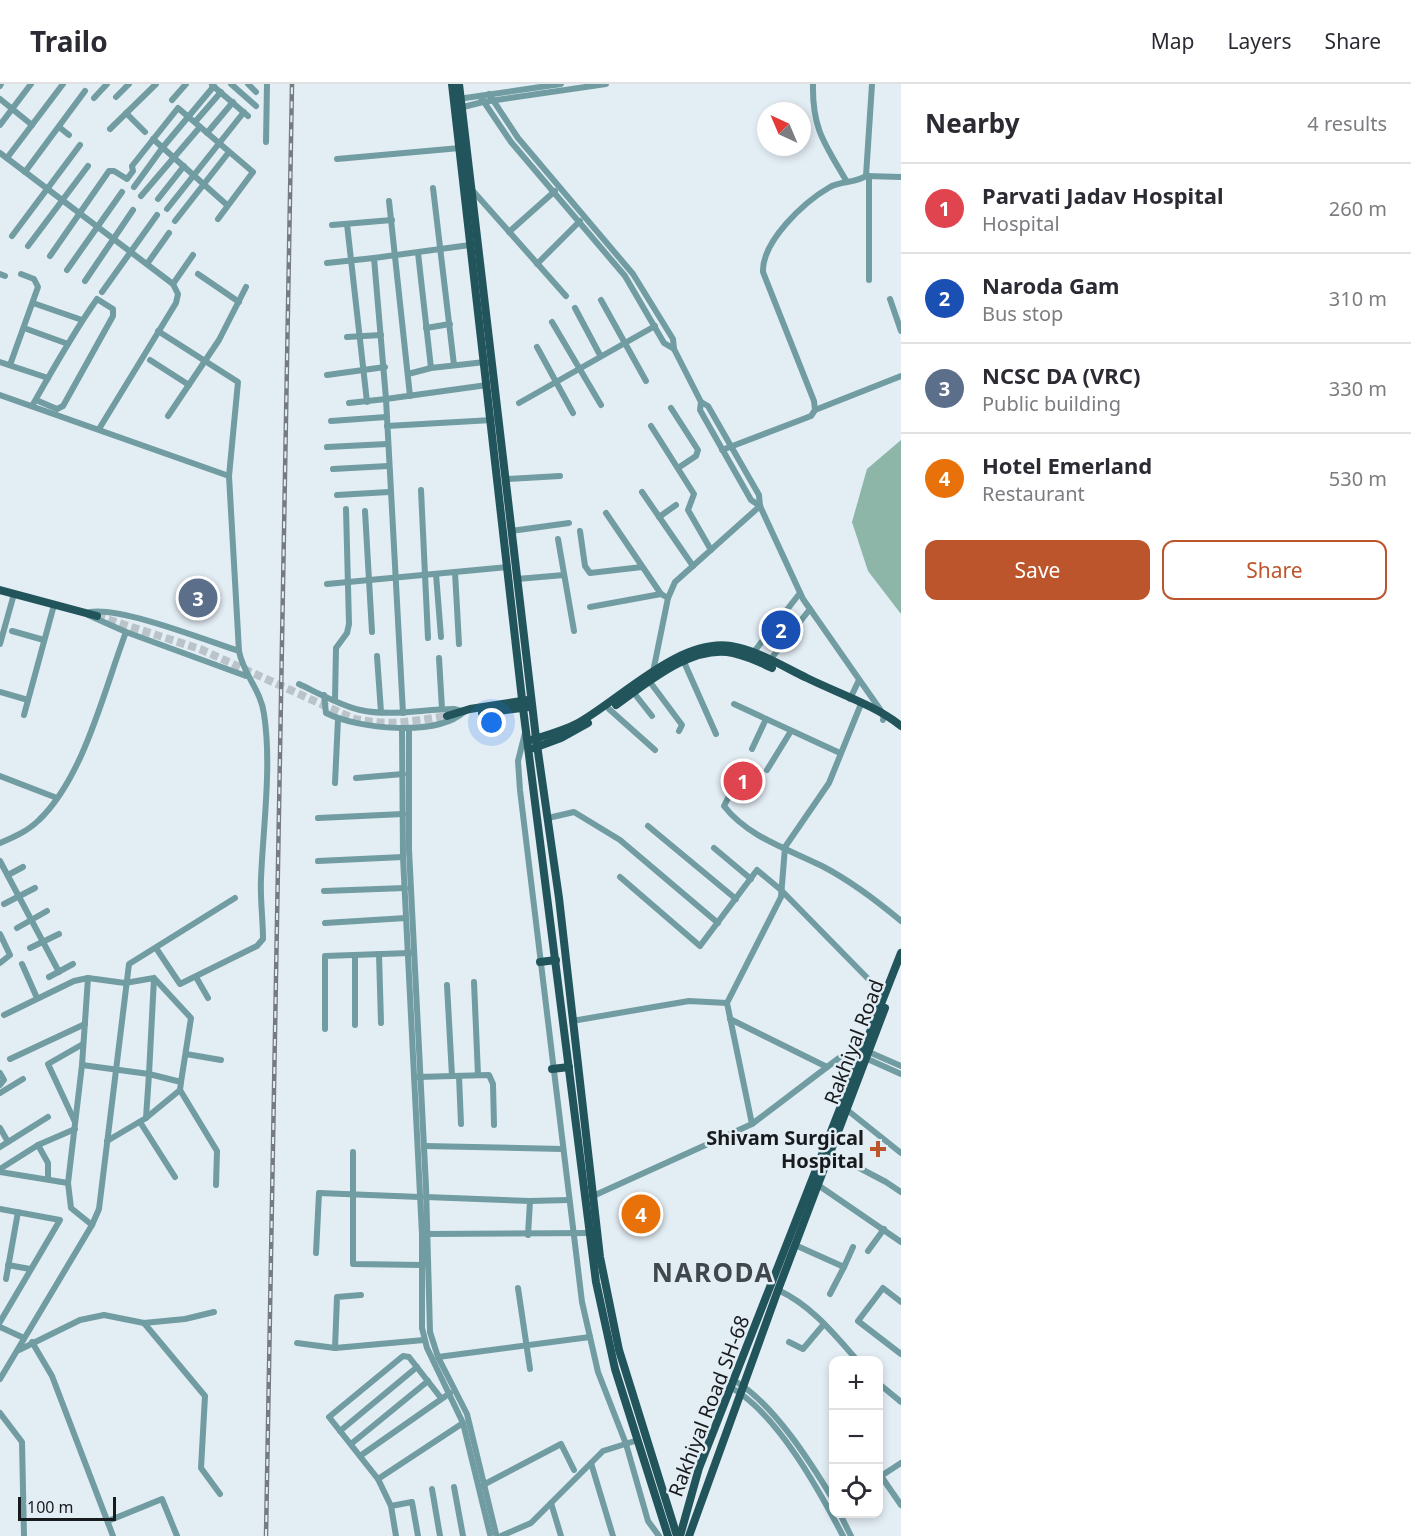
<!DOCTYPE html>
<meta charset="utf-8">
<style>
body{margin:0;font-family:"Noto Sans",sans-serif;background:#f2f2f3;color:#2b2b33}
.controls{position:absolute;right:18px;bottom:18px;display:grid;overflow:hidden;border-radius:12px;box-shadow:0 3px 9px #0003}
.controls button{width:54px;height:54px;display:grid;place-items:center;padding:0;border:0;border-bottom:2px solid #e1e1e2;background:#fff;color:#2b2b33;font:30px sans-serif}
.compass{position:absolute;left:757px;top:18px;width:54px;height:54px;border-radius:50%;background:#fff;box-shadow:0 3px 9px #0003;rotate:316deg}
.scale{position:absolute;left:18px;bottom:15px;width:98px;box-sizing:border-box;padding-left:6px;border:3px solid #181b1e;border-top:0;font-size:16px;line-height:21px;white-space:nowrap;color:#181b1e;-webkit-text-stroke:4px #e3edf4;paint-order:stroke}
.you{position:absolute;left:492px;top:639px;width:21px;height:21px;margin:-15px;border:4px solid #fff;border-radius:50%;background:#1a73e8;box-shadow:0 0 0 9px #1a73e833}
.badge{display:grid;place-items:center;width:39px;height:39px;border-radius:50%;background:#bc552b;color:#fff;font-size:20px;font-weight:700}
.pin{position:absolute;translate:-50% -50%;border:3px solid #fff;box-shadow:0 2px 6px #0006}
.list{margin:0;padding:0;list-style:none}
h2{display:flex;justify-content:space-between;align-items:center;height:78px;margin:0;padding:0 24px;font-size:26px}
h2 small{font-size:20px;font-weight:400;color:#7c7c81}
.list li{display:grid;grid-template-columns:39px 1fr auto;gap:18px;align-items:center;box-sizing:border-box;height:90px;padding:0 24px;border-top:2px solid #e1e1e2}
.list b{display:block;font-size:22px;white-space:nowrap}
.list p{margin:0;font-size:20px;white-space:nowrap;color:#7c7c81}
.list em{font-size:20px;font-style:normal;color:#7c7c81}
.actions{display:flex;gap:12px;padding:18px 24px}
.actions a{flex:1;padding:14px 0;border:2px solid #bc552b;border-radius:12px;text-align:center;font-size:21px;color:#bc552b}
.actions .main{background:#bc552b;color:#fff}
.icon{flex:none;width:33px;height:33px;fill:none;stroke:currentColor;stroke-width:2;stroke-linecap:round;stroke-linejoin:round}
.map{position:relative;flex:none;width:901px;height:1452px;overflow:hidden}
header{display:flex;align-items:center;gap:36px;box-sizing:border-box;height:84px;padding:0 30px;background:#fff;border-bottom:2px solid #e1e1e2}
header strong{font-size:28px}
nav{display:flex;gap:33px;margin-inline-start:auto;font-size:21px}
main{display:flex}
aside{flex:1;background:#fff}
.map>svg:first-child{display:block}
.water{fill:#8db5a8}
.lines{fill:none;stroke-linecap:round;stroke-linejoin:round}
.major-tunnel{stroke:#bac3c9;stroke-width:8;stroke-dasharray:8 4;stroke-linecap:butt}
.minor{stroke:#709ca2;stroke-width:6}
.major{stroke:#22555b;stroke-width:8}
.rail-casing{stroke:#757b80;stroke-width:4.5}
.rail{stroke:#e3edf4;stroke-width:2;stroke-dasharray:7;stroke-linecap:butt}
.poi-dot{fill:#bc552b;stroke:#e3edf4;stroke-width:2}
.labels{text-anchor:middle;stroke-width:5;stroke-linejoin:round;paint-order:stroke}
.street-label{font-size:20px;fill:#181b1e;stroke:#e3edf4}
.poi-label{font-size:20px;font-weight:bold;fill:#181b1e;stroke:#e3edf4;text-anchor:end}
.district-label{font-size:26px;font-weight:bold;letter-spacing:1.5px;fill:#40484d;stroke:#e3edf4}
</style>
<header>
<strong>Trailo</strong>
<nav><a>Map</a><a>Layers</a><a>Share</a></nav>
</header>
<main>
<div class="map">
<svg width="901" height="1452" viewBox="0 0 901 1452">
<rect width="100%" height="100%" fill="#e3edf4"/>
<path class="water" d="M901,356V530L868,487L852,438L867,385Z"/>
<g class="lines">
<path class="major-tunnel" d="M97,532L200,565L352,634C385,643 413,637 447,632"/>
<g class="minor">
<path d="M231,0L256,22"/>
<path d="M248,0L256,8"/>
<path d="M813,0C812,45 825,60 847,98"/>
<path d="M212,1L248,32"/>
<path d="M0,2L1,0"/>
<path d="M489,10L518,54L633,190L673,255L674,265L701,318L700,326L751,416L760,422"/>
<path d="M480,12L511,58L625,192L664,259L674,265"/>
<path d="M116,13L129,0"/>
<path d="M94,14L107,0"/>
<path d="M0,15L32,41"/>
<path d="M458,15L561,0"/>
<path d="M172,16L186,0"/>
<path d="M459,24L483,18L606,0"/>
<path d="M126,29L145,48"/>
<path d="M195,38L221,8"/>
<path d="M0,41L31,0"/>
<path d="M59,43L69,51"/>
<path d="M110,45L156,0"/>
<path d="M207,49L233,18"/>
<path d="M153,55L227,121"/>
<path d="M266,58L267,0"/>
<path d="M0,69L173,200L178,210L176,219L99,345"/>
<path d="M7,74L63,0"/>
<path d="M337,75L460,64"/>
<path d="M25,88L85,7"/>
<path d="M866,92L901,93"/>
<path d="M869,92V196"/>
<path d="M134,103L163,63L214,2"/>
<path d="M433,104L454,281"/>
<path d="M473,107L566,212"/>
<path d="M141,112L200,43"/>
<path d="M158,115L184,82"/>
<path d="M389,117L410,312"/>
<path d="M167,125L244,28"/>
<path d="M175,137L229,68"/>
<path d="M347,140L367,318"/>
<path d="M332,141L392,136"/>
<path d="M509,148L555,107"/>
<path d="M12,152L80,61"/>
<path d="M28,162L88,82"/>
<path d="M418,169L431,284"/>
<path d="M50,172L109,87H114L127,95L133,87L132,82L178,24L253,88L218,135"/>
<path d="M327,179L374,174"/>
<path d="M147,180L169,149"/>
<path d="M537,180L580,137"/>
<path d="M67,186L122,108"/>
<path d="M0,190L5,192"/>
<path d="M198,190L239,218"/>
<path d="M85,197L133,126"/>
<path d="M173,200L193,171"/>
<path d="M102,208L157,131"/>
<path d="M890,215L901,247"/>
<path d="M601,216L646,297"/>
<path d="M33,219L82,236"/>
<path d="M575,224L600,271"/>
<path d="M552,238L601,321"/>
<path d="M24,244L68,260"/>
<path d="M426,244L450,240"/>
<path d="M158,247L238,298L229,392"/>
<path d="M347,253L381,251"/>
<path d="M537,263L573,329"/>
<path d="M150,276L189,301"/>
<path d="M0,278L48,294"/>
<path d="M10,281L38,203L34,195L21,190"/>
<path d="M408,290L431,284L485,278"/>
<path d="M327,291L385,283"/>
<path d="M0,311L229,392L239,567C243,590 261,606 264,630C272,681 263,744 261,795C260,815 263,835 263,855L257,862L180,900L156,864"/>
<path d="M701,318L708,322L759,411L760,422L803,515L884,631L883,636"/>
<path d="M349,319L386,315L374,174L470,161"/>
<path d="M519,319L655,242"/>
<path d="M32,322C53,285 73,249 97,215L113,225V232L63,322L57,325L36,316"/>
<path d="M671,324L698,366L696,372L678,384"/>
<path d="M815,326L901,292"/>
<path d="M168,332L219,256L246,203"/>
<path d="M331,337L386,333"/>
<path d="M387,342L492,336"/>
<path d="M651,342L694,410L688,426L711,466"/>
<path d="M327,363L387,360"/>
<path d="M722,366L811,332L815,326L814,317L763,188C762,157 804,118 830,103C841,97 855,99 866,92L872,0"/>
<path d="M333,385L388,382"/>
<path d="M506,395L560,392"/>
<path d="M421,406L428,554"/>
<path d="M642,408L693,482"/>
<path d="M337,411L389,408"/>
<path d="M365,427L372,548"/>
<path d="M606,429L661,510L668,514"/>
<path d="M659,433L676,421"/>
<path d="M511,447L569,439"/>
<path d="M580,447L585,482L590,489L642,483"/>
<path d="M558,455L574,547"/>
<path d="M455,488L459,560"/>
<path d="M436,490L441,553"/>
<path d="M517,495L564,491"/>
<path d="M327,500L508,483"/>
<path d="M590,523L661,510"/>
<path d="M90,528C122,523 205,556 239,567"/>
<path d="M88,531L126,548L246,592"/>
<path d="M12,547L44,556"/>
<path d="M0,560L14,510"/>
<path d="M753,569L800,509"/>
<path d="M377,572L381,628"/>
<path d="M439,574L442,625"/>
<path d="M770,576L810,525"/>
<path d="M684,578L716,650"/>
<path d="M653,588L668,514L675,498L760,422"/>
<path d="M650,598L682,641L679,647"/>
<path d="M299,600C318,609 339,621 360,626C391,633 423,625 454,625L461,627"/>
<path d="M0,608L28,616"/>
<path d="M634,609L652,632"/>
<path d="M324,611L326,629C358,645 436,653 464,628"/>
<path d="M850,615L859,596"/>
<path d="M335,616L336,564L347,549L349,540L346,425"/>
<path d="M734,620L840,669"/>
<path d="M609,625L655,666"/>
<path d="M403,629L386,315L487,301"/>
<path d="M24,631L54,521"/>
<path d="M402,644L403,773L422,1150V1244L427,1264L463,1339L490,1450"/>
<path d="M409,644V766L426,1103L430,1248L438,1273L467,1330L496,1450"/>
<path d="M525,649L518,677L520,706L582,1218L598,1288L626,1360L648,1437L659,1452"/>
<path d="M752,665L766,635"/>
<path d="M767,686L791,647"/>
<path d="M0,692L57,714"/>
<path d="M356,694L403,690"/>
<path d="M335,699L338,635"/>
<path d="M731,708L724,722C748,753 788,765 822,782C851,797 876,816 901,837"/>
<path d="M318,734L403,730"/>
<path d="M548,734L574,728L620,756L718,839"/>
<path d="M648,742L736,815"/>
<path d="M0,759C14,753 28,747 39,736C84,693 104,606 126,548"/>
<path d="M714,764L751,795"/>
<path d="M0,777L59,888"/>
<path d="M318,777L403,773"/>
<path d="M8,791L23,783"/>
<path d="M620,793L700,862L757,786L781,806L884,911"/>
<path d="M324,807L405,804"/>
<path d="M4,820L35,804"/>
<path d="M325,839L406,834"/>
<path d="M17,844L47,827"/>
<path d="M0,850L10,871L0,879"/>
<path d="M30,864L59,850"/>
<path d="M379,870L381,939"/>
<path d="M355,871V941"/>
<path d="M22,880L37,914"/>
<path d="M49,893L73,880"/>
<path d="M196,893L208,914"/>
<path d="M474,898L478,991"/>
<path d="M447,901L452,992"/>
<path d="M4,931L74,897L88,894"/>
<path d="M730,935L827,983"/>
<path d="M572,937L689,917L727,919"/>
<path d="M325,945V872L410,869"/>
<path d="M186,970L221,976"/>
<path d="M863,973L901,990"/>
<path d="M10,975L85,940"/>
<path d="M82,981L149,990L146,1034L107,1057"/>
<path d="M0,989L4,996L0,1001"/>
<path d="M459,992L461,1040"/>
<path d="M418,993L489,991L493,1000L494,1041"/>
<path d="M181,998L180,1006L217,1067L216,1101"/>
<path d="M0,1009L23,995"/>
<path d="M846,1025L901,1069"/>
<path d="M146,1034L180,1006"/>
<path d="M75,1038L48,980L83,960"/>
<path d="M140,1038L175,1093"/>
<path d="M752,1040L727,919L781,813L785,763L829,699L861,620"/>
<path d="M0,1044L8,1058"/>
<path d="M38,1061L48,1079V1095"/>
<path d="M424,1062L562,1065"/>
<path d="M0,1063L48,1033"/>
<path d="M353,1068V1180L423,1181"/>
<path d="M829,1068L886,1098L901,1108"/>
<path d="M0,1085L38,1061L75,1045"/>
<path d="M0,1088L68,1099"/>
<path d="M818,1101L901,1158"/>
<path d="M593,1112L752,1040L839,974L862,965L901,982"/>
<path d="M426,1113L530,1117L528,1151"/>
<path d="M530,1117L569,1116"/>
<path d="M0,1125L60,1136L0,1238"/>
<path d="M92,1141L71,1124L68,1099L82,981L88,894L125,899L154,894L149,990L181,998L191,934L154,894"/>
<path d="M426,1150L590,1149"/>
<path d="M795,1161L844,1183L853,1163"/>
<path d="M868,1167L884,1145"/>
<path d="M316,1169L319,1109L420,1113"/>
<path d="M8,1181L30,1185"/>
<path d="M6,1195L18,1128"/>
<path d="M518,1204L530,1285"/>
<path d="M778,1206C811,1221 834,1250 857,1276"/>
<path d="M830,1210L844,1183"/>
<path d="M361,1211L337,1213L335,1264L424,1256"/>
<path d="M901,1218L883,1204L858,1237L901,1270"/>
<path d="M144,1239L205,1312L201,1384L220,1410"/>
<path d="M0,1243L24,1254"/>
<path d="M32,1258L52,1292L113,1452"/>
<path d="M789,1258L803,1265L824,1240"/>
<path d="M297,1259L335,1264"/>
<path d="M19,1266L80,1236L104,1231L144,1239L185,1235L214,1228"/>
<path d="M438,1273L590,1253"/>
<path d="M0,1295L92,1141L99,1125L129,880L235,814"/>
<path d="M735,1297C774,1320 811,1379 834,1417"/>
<path d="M878,1299L901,1318"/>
<path d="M732,1304C778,1331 819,1406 843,1452"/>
<path d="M441,1314L409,1273L403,1272L329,1333L378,1395L463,1339"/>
<path d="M0,1329L22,1358L24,1452"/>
<path d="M340,1347L417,1283"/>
<path d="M351,1360L428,1297"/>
<path d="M360,1372L450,1309"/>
<path d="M591,1379L613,1452"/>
<path d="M901,1379L881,1392L901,1421"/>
<path d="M378,1395L391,1422"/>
<path d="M483,1401L561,1360L574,1386"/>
<path d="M454,1403L463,1452"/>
<path d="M432,1405L440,1452"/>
<path d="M551,1419L561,1452"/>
<path d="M840,1430L851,1452"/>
<path d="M108,1437L162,1415L177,1452"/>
<path d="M396,1452L391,1422L412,1418L418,1452"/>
<path d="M501,1452L531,1439L603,1367L638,1356"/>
</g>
<g class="major">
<path d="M452,0L523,624L596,1198L615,1285L668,1452"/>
<path d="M459,0L536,654L559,814L600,1173L619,1266L677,1452"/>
<path d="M0,506L97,532"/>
<path d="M616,621C647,599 692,560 733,569C746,572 760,578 772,584"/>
<path d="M482,629L529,623"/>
<path d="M447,632L470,625L528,616"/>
<path d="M531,656C547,651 563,647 578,639C621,615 679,554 731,562C757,566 784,583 807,594C837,609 875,621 901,642"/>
<path d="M534,664L561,654L588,639"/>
<path d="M540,878L556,876"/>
<path d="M552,985L569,983"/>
<path d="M680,1452L699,1384L901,869"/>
<path d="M689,1452L778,1206L885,924"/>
</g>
<defs>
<path id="rail" d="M266,1452L292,0"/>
</defs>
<use href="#rail" class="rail-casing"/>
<use href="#rail" class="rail"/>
</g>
<path class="poi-dot" d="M875 1056h6v6h6v6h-6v6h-6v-6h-6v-6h6z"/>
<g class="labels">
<g class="street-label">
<text transform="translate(854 958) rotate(-69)" y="7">Rakhiyal Road</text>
<text transform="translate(709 1322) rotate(-69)" y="7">Rakhiyal Road SH-68</text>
</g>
<g class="poi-label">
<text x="864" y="1061">Shivam Surgical<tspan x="864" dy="23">Hospital</tspan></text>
</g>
<g class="district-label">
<text x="713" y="1198">NARODA</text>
</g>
</g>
</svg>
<div class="controls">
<button>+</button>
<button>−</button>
<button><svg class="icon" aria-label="locate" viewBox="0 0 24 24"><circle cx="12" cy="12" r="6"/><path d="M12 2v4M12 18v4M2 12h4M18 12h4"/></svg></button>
</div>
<svg class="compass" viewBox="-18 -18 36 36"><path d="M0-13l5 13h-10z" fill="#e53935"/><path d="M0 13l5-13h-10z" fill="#7c7c81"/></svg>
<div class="scale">100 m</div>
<div class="you"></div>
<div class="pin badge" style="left:743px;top:697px;background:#e0444e">1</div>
<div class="pin badge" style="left:781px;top:546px;background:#1a4fb4">2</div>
<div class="pin badge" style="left:198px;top:514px;background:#5c6f8a">3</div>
<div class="pin badge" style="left:641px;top:1130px;background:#e8710a">4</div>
</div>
<aside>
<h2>Nearby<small>4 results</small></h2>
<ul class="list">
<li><span class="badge" style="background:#e0444e">1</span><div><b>Parvati Jadav Hospital</b><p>Hospital</p></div><em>260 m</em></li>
<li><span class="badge" style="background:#1a4fb4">2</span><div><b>Naroda Gam</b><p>Bus stop</p></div><em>310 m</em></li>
<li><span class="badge" style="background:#5c6f8a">3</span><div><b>NCSC DA (VRC)</b><p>Public building</p></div><em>330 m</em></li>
<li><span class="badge" style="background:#e8710a">4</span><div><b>Hotel Emerland</b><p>Restaurant</p></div><em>530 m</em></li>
</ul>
<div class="actions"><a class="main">Save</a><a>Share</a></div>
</aside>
</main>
